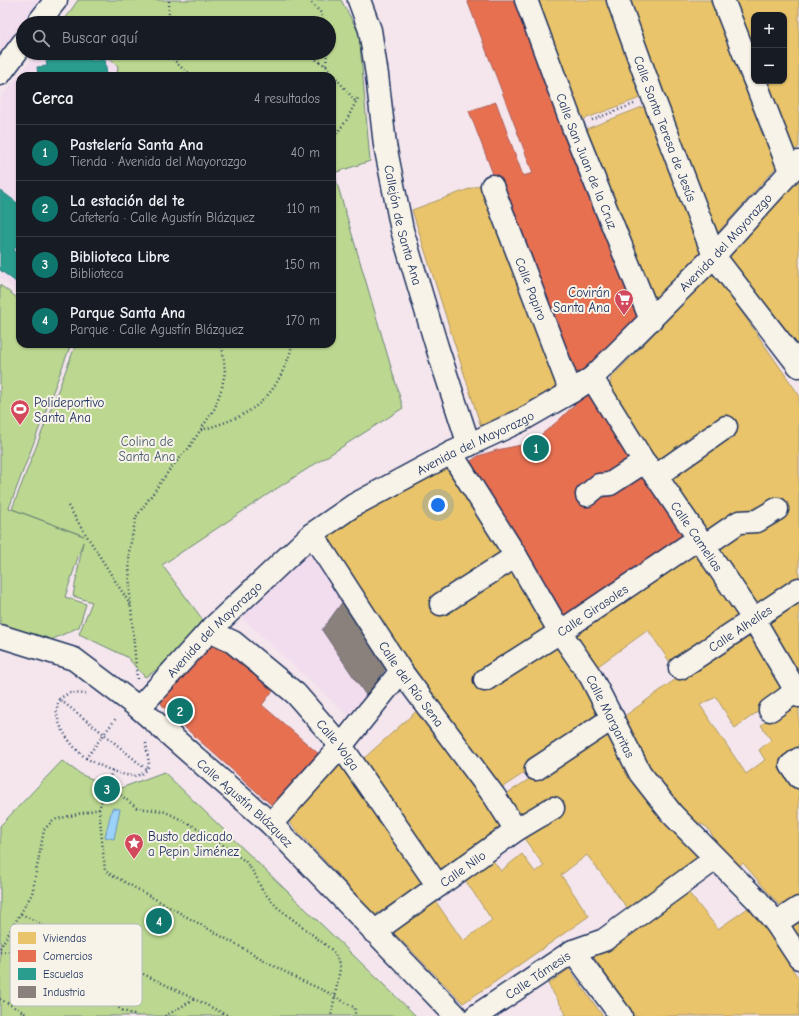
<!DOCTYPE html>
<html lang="es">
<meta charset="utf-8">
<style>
body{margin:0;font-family:"Comic Neue",sans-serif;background:#242831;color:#f1f3f6}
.controls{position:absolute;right:12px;top:12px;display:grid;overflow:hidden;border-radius:8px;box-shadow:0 1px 3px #0004}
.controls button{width:36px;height:36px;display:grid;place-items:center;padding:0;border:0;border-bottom:1px solid #363941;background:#171b24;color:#f1f3f6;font:20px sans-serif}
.you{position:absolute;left:438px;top:505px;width:14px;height:14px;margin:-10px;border:3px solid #fff;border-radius:50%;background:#1a73e8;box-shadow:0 0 0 6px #1a73e833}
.badge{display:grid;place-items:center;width:26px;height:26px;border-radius:50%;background:#0f766e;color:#fff;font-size:13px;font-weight:700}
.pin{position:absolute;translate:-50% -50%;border:2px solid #fff;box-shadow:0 1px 4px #0006}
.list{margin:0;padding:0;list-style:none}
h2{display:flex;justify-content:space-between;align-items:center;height:52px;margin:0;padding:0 16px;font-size:17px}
h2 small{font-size:13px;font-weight:400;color:#9ea1a6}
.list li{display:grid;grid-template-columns:26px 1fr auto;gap:12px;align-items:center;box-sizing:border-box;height:56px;padding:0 16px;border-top:1px solid #363941}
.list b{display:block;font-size:15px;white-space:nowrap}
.list p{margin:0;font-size:13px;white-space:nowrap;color:#9ea1a6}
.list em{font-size:13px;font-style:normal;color:#9ea1a6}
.icon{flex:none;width:22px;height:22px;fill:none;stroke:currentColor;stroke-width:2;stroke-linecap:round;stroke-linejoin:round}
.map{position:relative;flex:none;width:799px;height:1016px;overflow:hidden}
.search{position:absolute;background:#171b24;box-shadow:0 1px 3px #0004;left:16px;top:16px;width:320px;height:44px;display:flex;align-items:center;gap:10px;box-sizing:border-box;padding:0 14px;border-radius:22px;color:#9ea1a6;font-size:15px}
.panel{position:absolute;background:#171b24;box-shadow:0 1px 3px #0004;left:16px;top:72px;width:320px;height:276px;border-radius:12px}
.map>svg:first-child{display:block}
.built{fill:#f2ddee}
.green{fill:#bcd890;stroke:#6c8477}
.water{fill:#9bd2fa;stroke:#6891bc}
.homes{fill:#e9c46a;stroke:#ab9766}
.shops{fill:#e76f51;stroke:#aa5c55}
.schools{fill:#2a9d8f;stroke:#267c80}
.industry{fill:#8a817c;stroke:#696873}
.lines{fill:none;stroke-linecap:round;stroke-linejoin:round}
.minor-casing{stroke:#1b2f5e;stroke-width:25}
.path{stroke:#1b2f5e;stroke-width:2.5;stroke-dasharray:1 3;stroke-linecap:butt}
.minor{stroke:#f7f3e8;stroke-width:22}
.labels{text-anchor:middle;stroke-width:4;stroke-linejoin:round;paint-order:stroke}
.street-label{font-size:13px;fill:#1b2f5e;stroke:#f7f3e8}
.poi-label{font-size:13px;fill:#1b2f5e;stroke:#f7f3e8;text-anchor:start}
.park-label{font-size:13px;fill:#43596a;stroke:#f7f3e8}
.key{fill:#f7f3e8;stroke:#b5b8bf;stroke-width:1}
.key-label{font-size:11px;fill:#1b2f5e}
</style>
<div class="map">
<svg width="799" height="1016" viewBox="0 0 799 1016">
<rect width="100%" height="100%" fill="#f4e6ec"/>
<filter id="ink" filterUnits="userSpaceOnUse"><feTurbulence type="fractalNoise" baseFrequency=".025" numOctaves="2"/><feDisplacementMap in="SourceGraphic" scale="8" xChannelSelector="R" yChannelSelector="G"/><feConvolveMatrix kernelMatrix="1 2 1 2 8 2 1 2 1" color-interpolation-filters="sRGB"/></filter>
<g filter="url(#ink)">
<g class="built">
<path d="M0,0H43L28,23H23V29L0,57Z"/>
<path d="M37,53H102L118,66L116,76H20V289L18,292L0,279V98Z"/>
<path d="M307,545L343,601L323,630L367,697L349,717L237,613Z"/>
</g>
<g class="green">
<path d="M78,0H341L359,33L370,161L334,173L403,408L282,485L162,565L203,620C187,637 165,667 145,677L127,657L79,634L92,602L73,596L83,542L65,597L86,604L79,627L51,640L0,624V285L20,300V344H71L9,508L84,536L12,509L76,344H332V76H117L118,66L102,53H329V23H64L63,22Z"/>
<path d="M62,761L82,775L102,783L121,788L164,772L416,1016H0V826Z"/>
</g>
<path class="water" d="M112,808L120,809L114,839L105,837Z"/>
<g class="homes">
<path d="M530,0H611L648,95L579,121Z"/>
<path d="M624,0H715L778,165L712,239Z"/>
<path d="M729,0H799V147L790,154L761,81H784V15H754V62Z"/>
<path d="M650,104L706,248L649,305L581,131Z"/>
<path d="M799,172V356L723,256Z"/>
<path d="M480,185L565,391L483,433L412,210Z"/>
<path d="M714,272L799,395V581L757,609L716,546L747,524L755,533L788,511L778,498L752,517L708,537L670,475L658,466L609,388L611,378Z"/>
<path d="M452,464L507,554L604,708L566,737L528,759L532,768L498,790L326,540L359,507Z"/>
<path d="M696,546L741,618L672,665L648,630L594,669L573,632Z"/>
<path d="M799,596V673L766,618Z"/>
<path d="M748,627L787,691L735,728L716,697L700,705L746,774L765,760L759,750L771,740L761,725L796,699L799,704V745L781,759L799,788V899L779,905L743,863L734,870L707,827L681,814L653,776L622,718Z"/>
<path d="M421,707L502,825L445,870L432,866L362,760Z"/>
<path d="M610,727L703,857L631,913L587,855L561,875L589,916L489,986L463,1003L391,930L434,899L463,941L492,920L465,880L493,861L501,871L522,854L535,872L544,866L523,837L503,796Z"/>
<path d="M338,759L424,883L375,915L289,822Z"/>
<path d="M688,892L718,929L751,906L799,979V1016H634L593,956Z"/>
<path d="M799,919V937L791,924Z"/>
<path d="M569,969L603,1016H562L566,1014L548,984Z"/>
</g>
<g class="shops">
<path d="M467,0H513L639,316L595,367L570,376L469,111L496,102L523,176L533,173Z"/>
<path d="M589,391L635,460L597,495L608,496L641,469L688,539L562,619L468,463L478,456L497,450L531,443L558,421Z"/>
<path d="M213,638L274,689L262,705L320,755L275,808L172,716L162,705L159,695Z"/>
</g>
<g class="schools">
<path d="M51,53H91L92,61L105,59L107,76H38L37,67L47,66L45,54Z"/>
<path d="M0,190L20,205V241L14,250L20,255V285L0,270Z"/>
</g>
<path class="industry" d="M346,597L389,663L367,697L322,630Z"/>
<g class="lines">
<defs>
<g id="minor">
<path id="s1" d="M359,0L370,30L377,75L385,145L402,230L437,347L469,445"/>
<path id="s2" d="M526,0L573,127L651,320"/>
<path id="s3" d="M618,0L653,97L714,256L799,366"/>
<path d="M723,0L754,79"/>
<path d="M38,23L56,0"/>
<path d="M0,74L23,43"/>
<path d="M755,81L790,171"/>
<path id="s4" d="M492,186L571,392"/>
<path id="s5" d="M592,378L644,462L656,476L753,618L799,696"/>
<path id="s6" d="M451,453L516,556L560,632L591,677L640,773L672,814L758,901L776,923L799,958"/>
<path d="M656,476L726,427"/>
<path d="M587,495L599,485L610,484L644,462"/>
<path id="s7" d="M312,534L401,671L495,797L516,830"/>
<path d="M704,546L739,522L757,521L777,509"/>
<path d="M441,604L516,556"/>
<path id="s8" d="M209,631L233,642L296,694L341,746L438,886"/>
<path id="s9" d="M0,636L74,659L139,708L271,824L456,1016"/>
<path id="s10" d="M680,668L799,589"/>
<path id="s11" d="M485,680L560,632L699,538"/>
<path id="s12" d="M139,708L209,631L312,534L354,505L451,453L522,420L571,392L592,378L714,256L799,162"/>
<path d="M770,710L799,689"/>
<path d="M799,759L791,765L799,777"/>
<path d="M536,769L613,718"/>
<path d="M271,824L341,746L401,671"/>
<path d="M776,923L799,908"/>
<path id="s13" d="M374,932L516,830L553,808"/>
<path d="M573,951L621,1016"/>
<path id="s14" d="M476,1016L573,951L604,940L715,859"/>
</g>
</defs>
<use href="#minor" class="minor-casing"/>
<g class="path">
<path d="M309,0L320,12L325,23"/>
<path d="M169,22V0"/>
<path d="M167,23C185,19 196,16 214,23"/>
<path d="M167,53L182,68L193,76"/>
<path d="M306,53L326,66L356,102"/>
<path d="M326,65L327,53"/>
<path d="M592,120L634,104"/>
<path d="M332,140L346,121L358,98"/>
<path d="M201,430C240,419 268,407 284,368C288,360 291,352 292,344"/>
<path d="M68,506L131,606"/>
<path d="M137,679L130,596L129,552L136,517L171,468L188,449L215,408L222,387L225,372L223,352L220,344"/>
<path d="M59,699L69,693L86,694"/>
<path d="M146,743L149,764L147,770"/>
<path d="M86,758C99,765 124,779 140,775C142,774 145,771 147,770L104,734L86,758C73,748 60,731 57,715C56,710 58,704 59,699L104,734L117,717"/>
<path d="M108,785L137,808L163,811L172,815L203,831L230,850L246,862L256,876L262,890L277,907L332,950L337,958L340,969L331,1016"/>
<path d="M99,809L105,871L296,978L327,992L355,1008V1016"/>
<path d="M21,914L229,1016"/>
<path d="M0,948L32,894L44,830L53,820L99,809L112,771"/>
<path d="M0,952L28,950L49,952L64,957L106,993L112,1001L121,1010L137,1016"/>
<path d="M0,999L30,1016"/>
<path d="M165,1016L195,999"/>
</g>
<use href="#minor" class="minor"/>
</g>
</g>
<defs>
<symbol id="supermarket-pin" viewBox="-11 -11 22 30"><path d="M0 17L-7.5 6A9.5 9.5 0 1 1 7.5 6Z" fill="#d1495b" stroke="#f7f3e8"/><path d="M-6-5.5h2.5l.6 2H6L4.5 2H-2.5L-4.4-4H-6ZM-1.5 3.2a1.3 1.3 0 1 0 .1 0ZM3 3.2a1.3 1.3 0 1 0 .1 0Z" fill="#fff"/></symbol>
<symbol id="stadium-pin" viewBox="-11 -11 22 30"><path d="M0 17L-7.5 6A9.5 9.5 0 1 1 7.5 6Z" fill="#d1495b" stroke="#f7f3e8"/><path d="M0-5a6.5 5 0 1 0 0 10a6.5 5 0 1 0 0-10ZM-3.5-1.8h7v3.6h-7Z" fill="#fff"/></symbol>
<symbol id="sight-pin" viewBox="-11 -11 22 30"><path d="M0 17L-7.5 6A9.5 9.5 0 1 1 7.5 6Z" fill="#d1495b" stroke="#f7f3e8"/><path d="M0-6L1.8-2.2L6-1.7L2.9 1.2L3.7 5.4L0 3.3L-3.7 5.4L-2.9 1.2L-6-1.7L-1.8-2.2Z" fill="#fff"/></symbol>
</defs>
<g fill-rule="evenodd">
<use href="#supermarket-pin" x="613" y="288" width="22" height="30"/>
<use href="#stadium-pin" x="9" y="398" width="22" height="30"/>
<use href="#sight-pin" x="123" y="832" width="22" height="30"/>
</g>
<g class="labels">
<g class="street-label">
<text dy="5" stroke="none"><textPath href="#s3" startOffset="137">Calle Santa Teresa de Jesús</textPath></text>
<text dy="5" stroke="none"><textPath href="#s2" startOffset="172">Calle San Juan de la Cruz</textPath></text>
<text dy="5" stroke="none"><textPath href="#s1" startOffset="230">Callejón de Santa Ana</textPath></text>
<text dy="5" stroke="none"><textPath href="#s12" startOffset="757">Avenida del Mayorazgo</textPath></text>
<text dy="5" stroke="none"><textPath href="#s4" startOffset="110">Calle Papiro</textPath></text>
<text dy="5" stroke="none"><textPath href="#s12" startOffset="433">Avenida del Mayorazgo</textPath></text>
<text dy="5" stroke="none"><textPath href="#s5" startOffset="190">Calle Camelias</textPath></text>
<text dy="5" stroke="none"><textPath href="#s11" startOffset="128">Calle Girasoles</textPath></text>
<text dy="5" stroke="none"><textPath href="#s10" startOffset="72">Calle Alhelíes</textPath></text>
<text dy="5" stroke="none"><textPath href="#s12" startOffset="109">Avenida del Mayorazgo</textPath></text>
<text dy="5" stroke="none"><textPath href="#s7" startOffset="180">Calle del Río Sena</textPath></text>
<text dy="5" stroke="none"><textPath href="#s6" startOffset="308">Calle Margaritas</textPath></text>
<text dy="5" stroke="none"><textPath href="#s8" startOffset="174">Calle Volga</textPath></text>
<text dy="5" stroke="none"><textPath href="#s9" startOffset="301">Calle Agustín Blázquez</textPath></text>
<text dy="5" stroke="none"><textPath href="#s13" startOffset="109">Calle Nilo</textPath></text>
<text dy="5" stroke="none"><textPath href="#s14" startOffset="74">Calle Támesis</textPath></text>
</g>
<g class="poi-label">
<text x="610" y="297" text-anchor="end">Covirán<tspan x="610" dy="15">Santa Ana</tspan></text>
<text x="34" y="407">Polideportivo<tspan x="34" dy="15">Santa Ana</tspan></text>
<text x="148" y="841">Busto dedicado<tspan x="148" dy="15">a Pepin Jiménez</tspan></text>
</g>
<g class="park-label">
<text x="147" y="446">Colina de<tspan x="147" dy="15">Santa Ana</tspan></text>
</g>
</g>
<rect x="10" y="924" width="132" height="82" rx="6" class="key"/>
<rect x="18" y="932" width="18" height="12" fill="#e9c46a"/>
<rect x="18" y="950" width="18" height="12" fill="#e76f51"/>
<rect x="18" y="968" width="18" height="12" fill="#2a9d8f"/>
<rect x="18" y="986" width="18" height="12" fill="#8a817c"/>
<g class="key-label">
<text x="43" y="942">Viviendas</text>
<text x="43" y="960">Comercios</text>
<text x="43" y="978">Escuelas</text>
<text x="43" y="996">Industria</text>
</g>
</svg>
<div class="controls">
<button>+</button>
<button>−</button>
</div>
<div class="you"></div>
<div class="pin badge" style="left:536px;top:448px">1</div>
<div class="pin badge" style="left:180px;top:711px">2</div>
<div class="pin badge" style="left:107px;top:789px">3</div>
<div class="pin badge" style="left:159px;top:921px">4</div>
<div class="search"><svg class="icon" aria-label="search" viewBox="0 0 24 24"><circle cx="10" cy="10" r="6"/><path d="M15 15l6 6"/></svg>Buscar aquí</div>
<section class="panel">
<h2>Cerca<small>4 resultados</small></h2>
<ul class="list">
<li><span class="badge">1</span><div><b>Pastelería Santa Ana</b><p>Tienda · Avenida del Mayorazgo</p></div><em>40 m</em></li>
<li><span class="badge">2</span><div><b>La estación del te</b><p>Cafetería · Calle Agustín Blázquez</p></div><em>110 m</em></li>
<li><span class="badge">3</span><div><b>Biblioteca Libre</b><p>Biblioteca</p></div><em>150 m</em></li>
<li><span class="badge">4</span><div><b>Parque Santa Ana</b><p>Parque · Calle Agustín Blázquez</p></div><em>170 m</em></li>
</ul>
</section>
</div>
